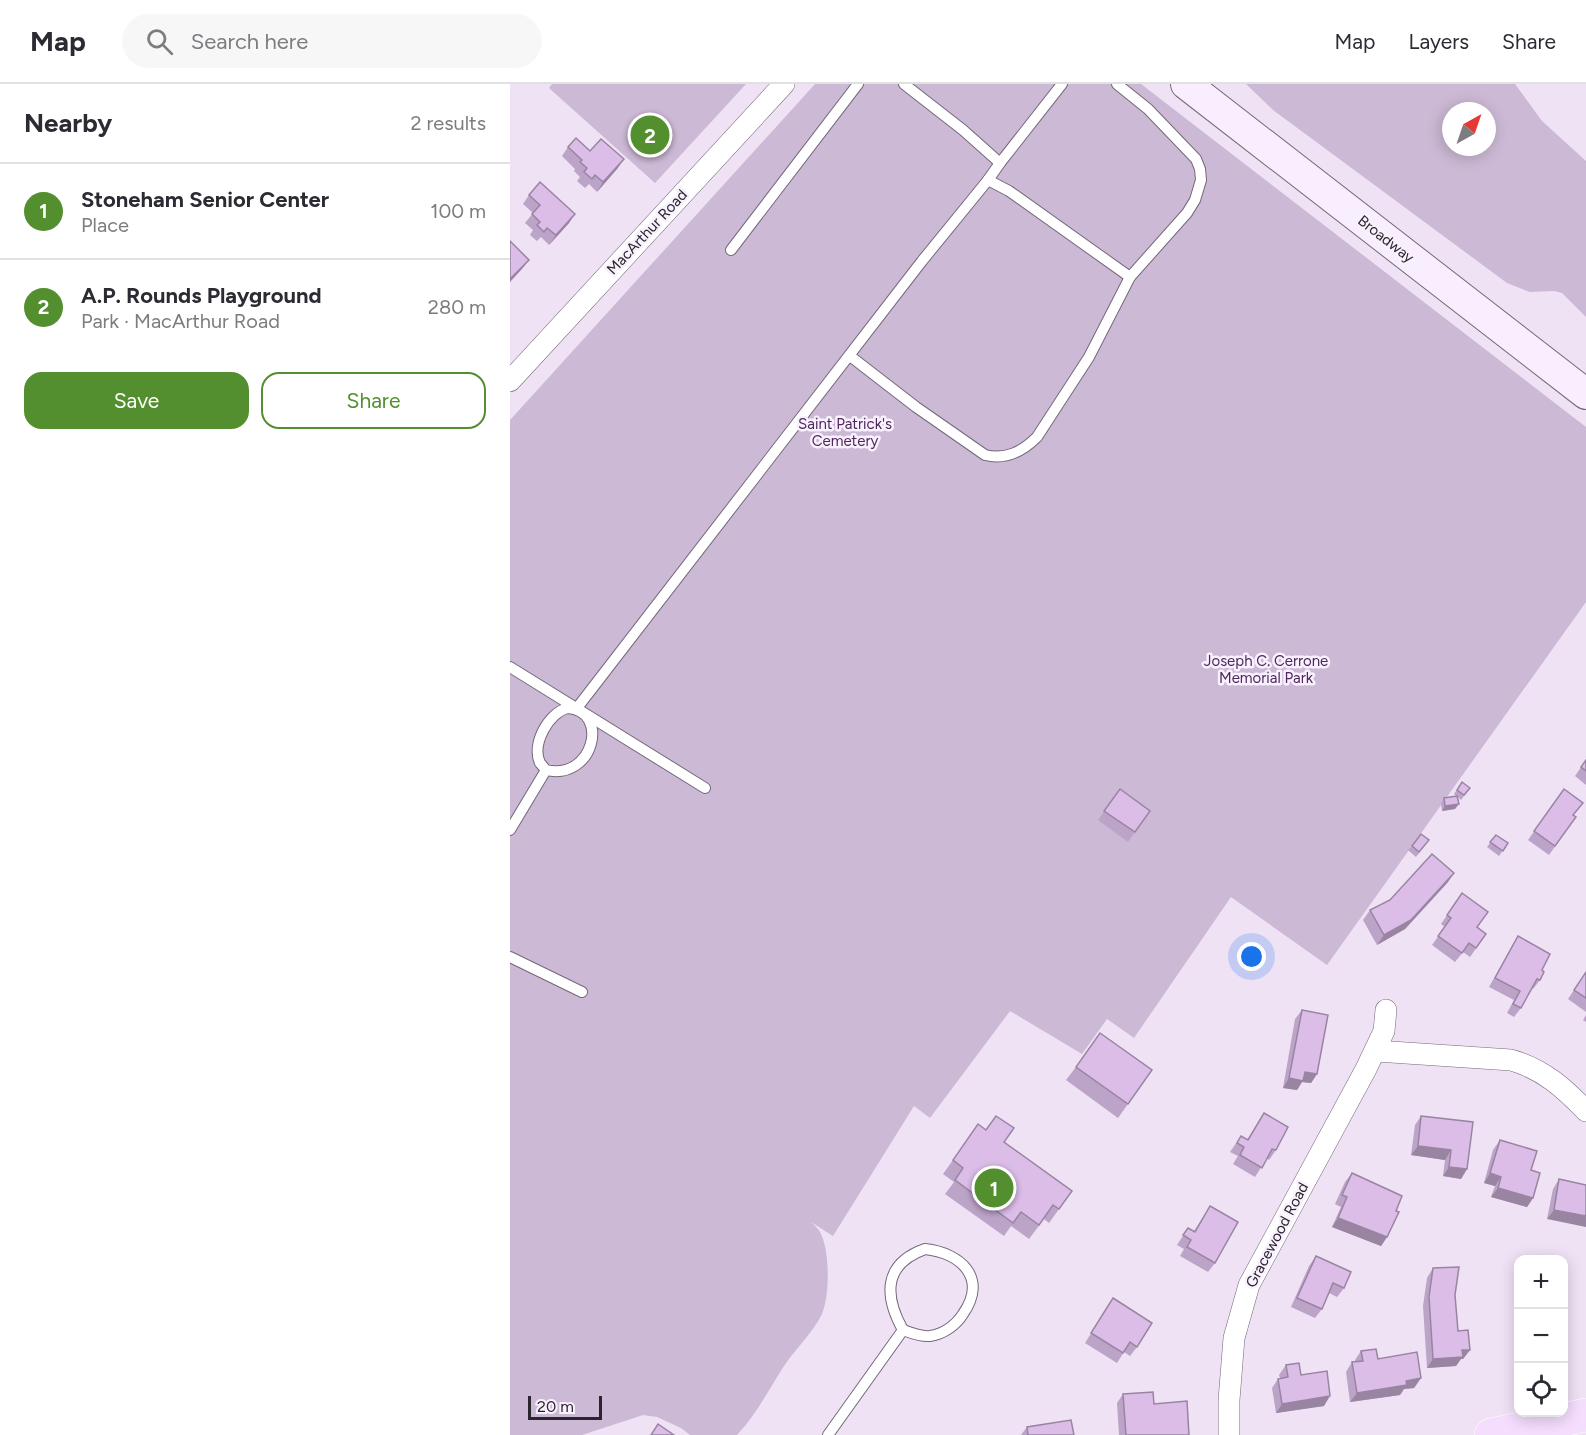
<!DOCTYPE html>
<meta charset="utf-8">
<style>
body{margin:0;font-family:Figtree,sans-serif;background:#f7f7f7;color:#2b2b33}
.controls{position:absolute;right:18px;bottom:18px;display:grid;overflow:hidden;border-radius:12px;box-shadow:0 3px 15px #0003}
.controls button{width:54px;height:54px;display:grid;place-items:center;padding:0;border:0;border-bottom:2px solid #e1e1e2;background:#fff;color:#2b2b33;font:30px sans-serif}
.compass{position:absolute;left:932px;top:18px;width:54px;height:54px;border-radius:50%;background:#fff;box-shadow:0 3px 15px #0003;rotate:40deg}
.scale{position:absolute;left:18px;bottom:15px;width:74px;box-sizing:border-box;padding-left:6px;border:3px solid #2a252c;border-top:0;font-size:16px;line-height:21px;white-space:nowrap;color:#2a252c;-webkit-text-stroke:4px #f9f1fd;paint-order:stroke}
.you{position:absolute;left:742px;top:873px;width:21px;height:21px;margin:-15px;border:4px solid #fff;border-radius:50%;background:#1a73e8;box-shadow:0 0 0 9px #1a73e833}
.badge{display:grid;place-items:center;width:39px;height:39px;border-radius:50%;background:#538f2e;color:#fff;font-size:20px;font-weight:700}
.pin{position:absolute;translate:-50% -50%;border:3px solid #fff;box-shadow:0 2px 6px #0006}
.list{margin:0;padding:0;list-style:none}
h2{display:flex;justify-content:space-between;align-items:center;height:78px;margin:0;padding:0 24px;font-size:26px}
h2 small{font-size:20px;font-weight:400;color:#7c7c81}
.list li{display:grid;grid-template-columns:39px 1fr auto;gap:18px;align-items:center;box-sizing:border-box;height:96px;padding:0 24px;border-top:2px solid #e1e1e2}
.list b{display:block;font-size:22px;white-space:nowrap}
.list p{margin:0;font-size:20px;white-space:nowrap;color:#7c7c81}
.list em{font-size:20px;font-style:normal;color:#7c7c81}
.actions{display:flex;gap:12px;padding:18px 24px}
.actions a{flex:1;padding:14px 0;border:2px solid #538f2e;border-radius:18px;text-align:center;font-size:21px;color:#538f2e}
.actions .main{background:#538f2e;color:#fff}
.icon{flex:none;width:33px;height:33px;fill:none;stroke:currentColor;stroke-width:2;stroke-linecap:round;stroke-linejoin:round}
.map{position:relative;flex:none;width:1076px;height:1351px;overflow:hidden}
header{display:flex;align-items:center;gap:36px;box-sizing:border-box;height:84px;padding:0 30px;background:#fff;border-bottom:2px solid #e1e1e2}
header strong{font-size:28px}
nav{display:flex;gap:33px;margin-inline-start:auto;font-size:21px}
.search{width:420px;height:54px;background:#f7f7f7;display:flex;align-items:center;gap:15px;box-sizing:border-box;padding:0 21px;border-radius:33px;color:#7c7c81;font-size:22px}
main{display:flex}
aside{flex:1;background:#fff}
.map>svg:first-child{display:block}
.green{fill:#ccb9d5;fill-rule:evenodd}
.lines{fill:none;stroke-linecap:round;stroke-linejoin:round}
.lane-casing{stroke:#746979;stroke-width:12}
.street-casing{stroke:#746979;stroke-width:22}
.secondary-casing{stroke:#746979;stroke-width:32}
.primary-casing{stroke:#fff;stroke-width:34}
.lane{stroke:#fff;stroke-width:10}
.street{stroke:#fff;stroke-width:21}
.secondary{stroke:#f9eefe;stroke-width:30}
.primary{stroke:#f4ddfd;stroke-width:33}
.wall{fill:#bca3c8}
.shaded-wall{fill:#9984a2}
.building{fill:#dbbde8;stroke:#9984a2;stroke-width:1.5}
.labels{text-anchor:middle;stroke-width:5;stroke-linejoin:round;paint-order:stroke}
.street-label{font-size:15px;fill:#2a252c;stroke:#f9f1fd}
.park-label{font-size:15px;fill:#4e285d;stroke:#f9f1fd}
</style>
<header>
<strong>Map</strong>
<div class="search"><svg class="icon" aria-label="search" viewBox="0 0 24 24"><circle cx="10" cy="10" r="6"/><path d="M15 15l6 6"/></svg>Search here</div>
<nav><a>Map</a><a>Layers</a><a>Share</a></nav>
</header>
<main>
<aside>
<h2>Nearby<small>2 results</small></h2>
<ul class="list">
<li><span class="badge">1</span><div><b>Stoneham Senior Center</b><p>Place</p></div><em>100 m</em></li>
<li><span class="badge">2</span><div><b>A.P. Rounds Playground</b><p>Park · MacArthur Road</p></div><em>280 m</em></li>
</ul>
<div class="actions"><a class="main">Save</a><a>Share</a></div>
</aside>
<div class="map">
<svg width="1076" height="1351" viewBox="0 0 1076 1351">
<rect width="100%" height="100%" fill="#efe2f5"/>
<g class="green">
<path d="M42,0H236L145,99L39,4Z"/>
<path d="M305,0H631L1076,343V518L817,881L721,813L624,954L597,935L572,970L500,927L420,1034L404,1022L323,1152L301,1138C304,1141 308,1144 310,1148C320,1166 320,1211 312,1230C302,1250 286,1264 274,1282C259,1305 246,1331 227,1351H180L171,1344L147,1333L133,1331L72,1351H0V336Z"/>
<path d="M736,0H1005L1032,37L1076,77V233L1052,209L1044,207L1020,208L997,199L763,26ZM941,27H977V63H941Z"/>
</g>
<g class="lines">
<defs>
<g id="lane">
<path d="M394,0L453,46L490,79L552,0"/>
<path d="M490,79L478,96L499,107L620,193"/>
<path d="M221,166L348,0"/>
<path d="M340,272L406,323L475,371C496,376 512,368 527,353L579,273L620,193L677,129L685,116L691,96L690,85L686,75L638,25L607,0"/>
<path d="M0,583L195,704"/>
<path d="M58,624C100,627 84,697 36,686C34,684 32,681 30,679C21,660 39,628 58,624Z"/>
<path d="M67,624L412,177L478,96"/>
<path d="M0,746L36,686"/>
<path d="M0,873L72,908"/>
<path d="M415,1165C451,1169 478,1194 453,1230C446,1241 434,1250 420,1252C411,1253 401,1249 393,1246C374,1212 373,1180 415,1165Z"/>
<path d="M318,1351L393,1246"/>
</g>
<g id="street">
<path d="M0,297L274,0"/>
<path d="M866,967L1001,976C1033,985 1054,1004 1076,1027"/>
<path d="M719,1351V1316L724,1254L739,1201L856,985L874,947L876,926"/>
</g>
<path id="secondary" d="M676,0L1076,310"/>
<path id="primary" d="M981,1351L1076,1331"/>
</defs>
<use href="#lane" class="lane-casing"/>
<use href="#street" class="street-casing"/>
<use href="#secondary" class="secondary-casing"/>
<use href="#primary" class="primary-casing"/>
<use href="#lane" class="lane"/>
<use href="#street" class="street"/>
<use href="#secondary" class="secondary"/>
<use href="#primary" class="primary"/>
</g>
<g class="wall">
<path d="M58,63L80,67L114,75L107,85L87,108L79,100L75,104L67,97L70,93L64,87L65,85L52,72Z"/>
<path d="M19,111L59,139L39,161L31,153L27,157L20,151L23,146L15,139L23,129L13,120Z"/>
<path d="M1076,676V701L1065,692Z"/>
<path d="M952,698L960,704L951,716L948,713L945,725L932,727L931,719L934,714L946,712L944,710Z"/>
<path d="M610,705L640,727L618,758L588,736Z"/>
<path d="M1054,705L1064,731L1066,733L1039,771L1018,756Z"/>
<path d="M986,751L998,759L989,772L977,763Z"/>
<path d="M919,756L906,773L898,766L902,762Z"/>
<path d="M938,798L895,845L867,861L853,836L860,826Z"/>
<path d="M952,809L967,844L976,850L960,873L953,868L945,878L922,861L935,843L931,840Z"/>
<path d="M1008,852L1032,886L1030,896L1023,905L1022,904L1011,924L1004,933L997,929L1004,916L979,903L1002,862Z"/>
<path d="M1076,888V928L1058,915Z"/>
<path d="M792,926L807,990L801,999L792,998L787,1006L773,1004L785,935Z"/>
<path d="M1076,931V938L1073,936Z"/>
<path d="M566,983L642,986L608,1034L556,996Z"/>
<path d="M754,1029L766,1066L759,1076L757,1074L745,1093L723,1080L728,1072L720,1068L731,1052L737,1056Z"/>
<path d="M911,1032L957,1085L951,1095L933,1092L935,1076L901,1071L905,1041Z"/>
<path d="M476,1046L562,1107L539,1139L534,1135L519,1155L501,1142L494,1152L435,1110L444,1098L433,1090L443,1076Z"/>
<path d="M990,1056L1021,1086L1023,1114L1017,1123L981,1113L985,1102L974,1099L983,1066Z"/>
<path d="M842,1089L886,1127L877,1153L871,1162L822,1143L831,1123L825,1120L835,1098Z"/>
<path d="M1049,1095L1076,1101L1037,1135L1043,1105Z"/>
<path d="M700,1122L705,1179L698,1188L670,1172L674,1165L667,1161L678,1144L684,1147Z"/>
<path d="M806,1172L834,1204L827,1213L819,1209L812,1225L805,1234L781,1223L799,1182Z"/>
<path d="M923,1184L945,1211L948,1247L960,1266L953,1275H951L946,1282L917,1284L913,1222L917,1194Z"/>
<path d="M603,1214L627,1263L620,1272L614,1268L607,1279L575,1259Z"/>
<path d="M851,1267L868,1275L911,1294L904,1304L894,1305L890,1311L840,1318L836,1288L842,1278H845V1276Z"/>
<path d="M776,1281L791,1291L814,1322L766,1329L762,1304L768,1295L770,1294L769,1291Z"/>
<path d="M613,1310L644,1320L679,1351H609L607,1319Z"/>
<path d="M517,1343L564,1351H511Z"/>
</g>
<g class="shaded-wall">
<path d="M114,75L107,85L87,108L93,98Z"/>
<path d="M65,130L59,139L39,161L46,151Z"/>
<path d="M19,176L12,185L0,198V195Z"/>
<path d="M949,720L945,725L932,727L935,722Z"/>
<path d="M944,789L938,798L895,845L867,861L874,851Z"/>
<path d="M795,988L807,990L801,999L792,998L787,1006L773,1004L779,994Z"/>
<path d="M908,1062L941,1066L935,1076L901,1071Z"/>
<path d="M939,1083L957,1085L951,1095L933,1092Z"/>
<path d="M980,1089L991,1093L985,1102L974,1099Z"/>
<path d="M988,1104L1023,1114L1017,1123L981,1113Z"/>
<path d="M1044,1126L1076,1132V1143L1037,1135Z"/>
<path d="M828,1134L877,1153L871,1162L822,1143Z"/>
<path d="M952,1266H960L953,1275H951L946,1282L917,1284L923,1275Z"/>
<path d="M911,1294L904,1304L894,1305L890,1311L840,1318L847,1309L896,1297Z"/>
<path d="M820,1312L814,1322L766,1329L772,1320Z"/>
</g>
<g class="building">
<path d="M66,54L80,67L91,55L114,75L93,98L85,91L82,95L74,88L77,84L70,78L72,76L58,63Z"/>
<path d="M30,98L65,130L46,151L37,144L34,148L27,141L30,138L22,130L30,121L19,111Z"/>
<path d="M0,157L19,176L0,195Z"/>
<path d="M1076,676V687L1071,683Z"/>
<path d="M952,698L960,704L954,711L947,706Z"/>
<path d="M610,705L640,727L625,748L594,727Z"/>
<path d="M1054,705L1073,719L1063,731L1066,733L1045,762L1024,747Z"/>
<path d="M947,712L949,720L935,722L934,714Z"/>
<path d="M911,750L919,756L909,768L902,762Z"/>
<path d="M986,751L998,759L993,767L980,758Z"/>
<path d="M922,770L944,789L901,836L874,851L860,826L880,816Z"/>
<path d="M952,809L978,828L967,843L976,850L966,864L959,859L952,869L928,852L941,834L937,831Z"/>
<path d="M1008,852L1040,870L1032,886L1034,888L1030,896L1027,895L1011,924L1003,920L1010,907L985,894Z"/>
<path d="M1076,888V914L1064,906Z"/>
<path d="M792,926L818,931L807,990L795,988L793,997L779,994Z"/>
<path d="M590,949L642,986L618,1020L566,983Z"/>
<path d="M754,1029L778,1043L766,1066L762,1065L752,1084L730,1071L734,1063L727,1059L731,1052L738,1056Z"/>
<path d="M486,1032L504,1044L494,1058L562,1107L549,1125L543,1121L529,1141L511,1128L503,1139L445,1096L453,1084L443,1076L468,1040L476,1046Z"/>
<path d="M911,1032L963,1038L957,1085L939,1083L941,1066L908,1062Z"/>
<path d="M990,1056L1027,1067L1021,1086L1030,1089L1023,1114L988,1104L991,1093L980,1089Z"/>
<path d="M842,1089L892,1112L886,1127L889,1128L877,1153L828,1134L837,1113L832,1111Z"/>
<path d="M1049,1095L1076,1101V1132L1044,1126Z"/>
<path d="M700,1122L728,1138L705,1179L677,1163L681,1156L673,1151L678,1144L685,1148Z"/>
<path d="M806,1172L841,1188L834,1204L823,1199L812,1225L787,1214Z"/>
<path d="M949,1183L945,1211L948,1247L958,1246L960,1266H952L953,1273L923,1275L919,1213L923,1184Z"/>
<path d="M603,1214L642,1239L627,1263L620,1258L613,1269L581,1249Z"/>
<path d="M866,1265L868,1275L907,1268L911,1294L896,1297L897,1301L847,1309L842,1278L853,1277L851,1267Z"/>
<path d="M789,1279L791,1291L817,1287L820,1312L772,1320L768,1295L778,1293L776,1281Z"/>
<path d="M643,1308L644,1320L677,1317L679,1351H616L613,1310Z"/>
<path d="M561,1336L564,1351H518L517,1343Z"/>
<path d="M148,1340L164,1351H141Z"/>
</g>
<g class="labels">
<g class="street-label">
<text transform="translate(137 148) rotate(-47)" y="5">MacArthur Road</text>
<text transform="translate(876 155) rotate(38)" y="5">Broadway</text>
<text transform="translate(767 1151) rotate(-62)" y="5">Gracewood Road</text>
</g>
<g class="park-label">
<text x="335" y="345">Saint Patrick's<tspan x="335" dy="17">Cemetery</tspan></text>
<text x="756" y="582">Joseph C. Cerrone<tspan x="756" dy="17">Memorial Park</tspan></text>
</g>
</g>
</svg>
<div class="controls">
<button>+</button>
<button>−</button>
<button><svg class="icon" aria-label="locate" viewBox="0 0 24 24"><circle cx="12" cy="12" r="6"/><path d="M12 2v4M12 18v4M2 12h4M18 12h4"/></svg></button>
</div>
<svg class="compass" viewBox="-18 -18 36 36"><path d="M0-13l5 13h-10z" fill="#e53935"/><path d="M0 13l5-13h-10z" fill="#7c7c81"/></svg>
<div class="scale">20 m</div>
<div class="you"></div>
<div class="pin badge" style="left:484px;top:1104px">1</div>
<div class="pin badge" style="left:140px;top:51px">2</div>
</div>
</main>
